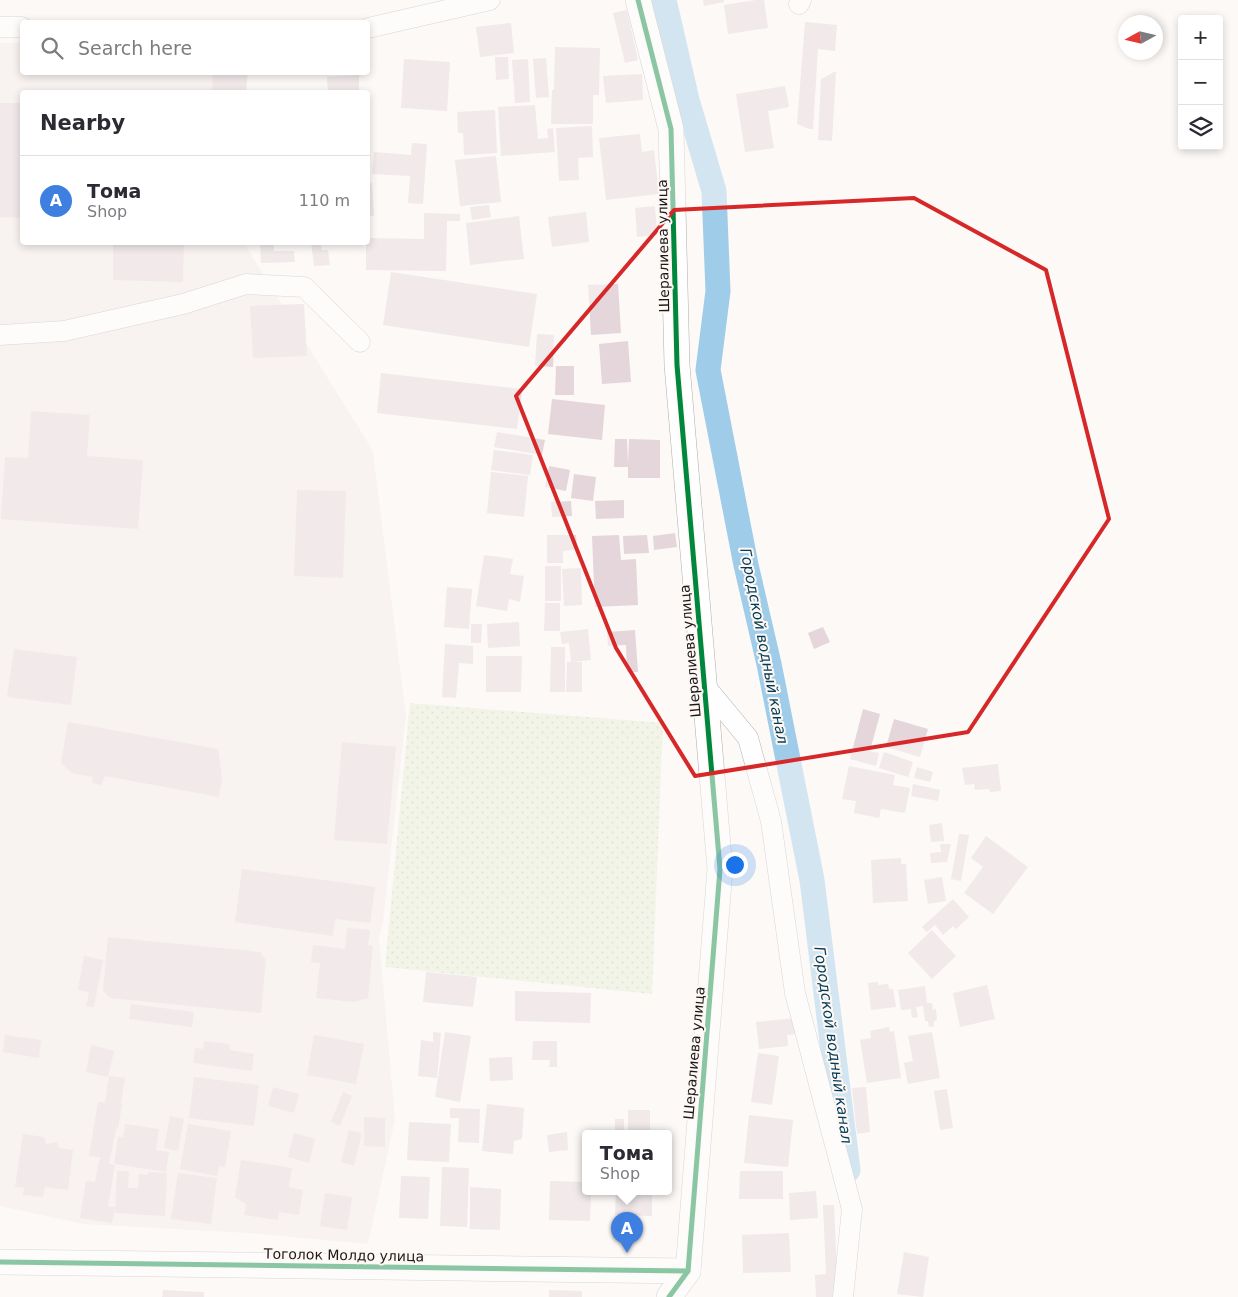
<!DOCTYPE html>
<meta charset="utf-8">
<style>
body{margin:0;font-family:"DejaVu Sans",sans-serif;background:#f2f2f3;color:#2b2b33}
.controls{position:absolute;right:15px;top:15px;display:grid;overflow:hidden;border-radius:5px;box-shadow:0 2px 8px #0003}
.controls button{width:45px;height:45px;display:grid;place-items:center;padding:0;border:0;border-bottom:1px solid #e1e1e2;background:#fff;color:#2b2b33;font:25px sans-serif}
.compass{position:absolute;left:1118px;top:15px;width:45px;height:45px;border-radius:50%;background:#fff;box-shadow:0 2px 8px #0003;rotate:262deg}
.you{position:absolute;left:734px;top:864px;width:18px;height:18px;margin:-12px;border:4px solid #fff;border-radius:50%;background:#1a73e8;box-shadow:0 0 0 8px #1a73e833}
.badge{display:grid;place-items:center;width:32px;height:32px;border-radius:50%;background:#6a6765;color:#fff;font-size:16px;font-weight:700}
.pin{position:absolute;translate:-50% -41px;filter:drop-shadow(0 1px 2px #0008)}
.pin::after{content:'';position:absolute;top:26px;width:18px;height:15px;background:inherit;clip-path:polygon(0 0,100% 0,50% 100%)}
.popup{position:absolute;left:582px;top:1130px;width:90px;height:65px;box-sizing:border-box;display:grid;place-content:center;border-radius:5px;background:#fff;filter:drop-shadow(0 1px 4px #0005);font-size:16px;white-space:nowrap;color:#7c7c81}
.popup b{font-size:19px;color:#2b2b33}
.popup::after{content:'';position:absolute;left:50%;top:100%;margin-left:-10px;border:10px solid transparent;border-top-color:#fff}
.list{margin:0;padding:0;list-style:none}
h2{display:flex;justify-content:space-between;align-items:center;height:65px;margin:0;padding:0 20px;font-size:21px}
h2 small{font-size:16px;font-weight:400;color:#7c7c81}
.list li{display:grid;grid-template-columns:32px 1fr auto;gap:15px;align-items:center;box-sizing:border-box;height:90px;padding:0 20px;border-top:1px solid #e1e1e2}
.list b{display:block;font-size:19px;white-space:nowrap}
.list p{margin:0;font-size:16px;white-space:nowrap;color:#7c7c81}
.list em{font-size:16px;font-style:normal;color:#7c7c81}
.icon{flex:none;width:28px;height:28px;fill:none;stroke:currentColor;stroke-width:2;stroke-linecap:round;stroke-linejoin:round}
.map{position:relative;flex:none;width:1238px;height:1297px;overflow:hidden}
.search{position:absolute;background:#fff;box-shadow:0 2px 8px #0003;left:20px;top:20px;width:350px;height:55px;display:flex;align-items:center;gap:12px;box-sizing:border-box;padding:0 18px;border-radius:5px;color:#7c7c81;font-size:19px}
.panel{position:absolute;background:#fff;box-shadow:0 2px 8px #0003;left:20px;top:90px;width:350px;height:155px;border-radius:5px}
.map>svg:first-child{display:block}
.built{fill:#f4eae6}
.park{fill:url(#park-dots)}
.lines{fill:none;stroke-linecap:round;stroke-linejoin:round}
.canal{stroke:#9fcce8;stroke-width:25}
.building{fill:#e4d6da}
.minor-casing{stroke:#b0adac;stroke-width:21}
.tertiary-casing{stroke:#b0adac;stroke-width:26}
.minor{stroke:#fffefe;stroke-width:20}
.tertiary{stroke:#fffefe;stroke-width:25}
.cycleway-casing{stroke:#fef8f5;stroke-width:8}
.cycleway{stroke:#00873e;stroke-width:5}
.marked{fill:none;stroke:#d62828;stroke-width:4;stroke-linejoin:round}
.labels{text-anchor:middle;stroke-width:4;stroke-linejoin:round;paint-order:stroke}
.street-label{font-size:14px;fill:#1b1817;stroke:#fef8f5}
.water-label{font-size:15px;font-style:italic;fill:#023b56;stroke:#fef8f5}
</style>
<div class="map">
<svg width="1238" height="1297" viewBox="0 0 1238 1297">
<defs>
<pattern id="park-dots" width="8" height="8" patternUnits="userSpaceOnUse" patternTransform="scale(1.25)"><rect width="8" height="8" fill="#e8edd5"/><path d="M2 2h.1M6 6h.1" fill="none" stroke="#c6cab6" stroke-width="1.8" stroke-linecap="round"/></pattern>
</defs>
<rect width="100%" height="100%" fill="#fcf9f7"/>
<path class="built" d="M0,43H22V72L246,73V92H22V242L247,243V248L373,451L406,715L383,921L379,938L395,1119L368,1244L248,1233L83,1224L0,1206Z"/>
<path class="park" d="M410,703L663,723L652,994L385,967Z"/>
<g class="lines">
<path class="canal" d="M664,0L687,100L714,191L718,291L708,370L746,565L769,664L812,880L848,1170"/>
</g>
<g class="building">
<path d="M703,0H724V2L704,6Z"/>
<path d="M756,0H764L768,28L728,34L724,5Z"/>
<path d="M627,10L638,60L625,63L613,13Z"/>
<path d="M805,22L837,25L835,51L818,49L813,129H809L797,124Z"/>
<path d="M511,23L514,53L480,57L476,27Z"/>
<path d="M555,47L600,48L599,95H593V124H551L552,90H554Z"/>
<path d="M495,57H508L509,79L496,80Z"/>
<path d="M546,58L549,97L536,98L533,59Z"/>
<path d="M404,59L450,62L447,111L401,108Z"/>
<path d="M528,59L530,102L515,103L512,60Z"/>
<path d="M836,71L832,141L818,140L821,79Z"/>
<path d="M213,72H248L246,92H212Z"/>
<path d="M642,74L643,100L606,103L603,76Z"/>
<path d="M359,75V92H328L327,77Z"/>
<path d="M785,86L789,107L768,111L774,148L745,152L736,94Z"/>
<path d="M0,103H22V218L0,217Z"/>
<path d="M535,105L538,139L548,138L547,129L553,128L555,152L501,156L498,107Z"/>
<path d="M495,110L497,153L464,155L463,133H458L457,112Z"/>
<path d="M592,126L593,157L578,158L579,180L559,181L556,128Z"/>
<path d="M640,134L642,152L654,150L659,194L606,200L599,138Z"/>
<path d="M412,143L427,144L423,204L408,203L410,176L372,174L374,152L411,155Z"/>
<path d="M496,156L501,202L460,206L455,160Z"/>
<path d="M368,183H372L374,216H368Z"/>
<path d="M489,205L491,217L472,220L470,207Z"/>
<path d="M655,206L657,235L637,237L635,208Z"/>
<path d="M586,212L589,242L552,247L548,217Z"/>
<path d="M424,213L460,214V221H447L446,271L366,270V242H368V238L424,239Z"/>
<path d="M519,216L524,259L470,265L466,223Z"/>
<path d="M113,242H184L183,282L113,280Z"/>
<path d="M265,242H274V251H294L295,262L261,263L260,245H265Z"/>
<path d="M311,242H321L322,250H328L330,265L314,266Z"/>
<path d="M391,272L537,294L529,347L383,325Z"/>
<path d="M618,284L621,333L591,335L588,285Z"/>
<path d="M304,304L307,356L253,358L250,306Z"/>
<path d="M537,334L554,335L553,367L535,366Z"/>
<path d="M628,341L631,382L602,384L599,344Z"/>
<path d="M556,366H574V395H555Z"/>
<path d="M381,373L522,389L517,429L377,413Z"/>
<path d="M552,399L605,405L602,440L548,434Z"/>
<path d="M31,411L90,415L87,456L143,460L138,529L1,519L5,457L28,458Z"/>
<path d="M497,432L545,440L542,455L494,447Z"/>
<path d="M615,439H627L628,464L629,439L660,440V478H628V467H614Z"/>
<path d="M494,450L533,455L530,475L491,470Z"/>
<path d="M549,466L570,470L566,491L545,487Z"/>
<path d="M491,472L528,476L524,517L487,513Z"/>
<path d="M574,474L596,477L593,501L571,498Z"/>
<path d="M297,490L346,491L343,578L294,576Z"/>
<path d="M624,500V518L596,519L595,501Z"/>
<path d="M571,501L572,516L552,517L551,502Z"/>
<path d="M675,533L677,547L654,550L653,536Z"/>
<path d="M547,535H576L577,549L563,551V563H547Z"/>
<path d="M619,535L621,560L636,559L638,605L595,607L592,536Z"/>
<path d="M647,535L649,553L624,554L623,536Z"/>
<path d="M484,555L513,559L510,574L524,576L520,602L509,599L507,611L476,606Z"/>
<rect x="545" y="566" width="16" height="35"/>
<path d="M581,568L582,605L564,606L562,569Z"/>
<path d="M447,587L472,589L469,629L444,627Z"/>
<path d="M545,603H560V631H544Z"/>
<path d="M519,622L520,646L488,648L487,624Z"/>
<path d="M471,624H482L481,643H471Z"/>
<path d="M823,627L830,642L814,649L808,633Z"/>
<path d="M588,629L591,660L571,662L569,643L562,644L560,632Z"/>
<path d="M635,630L638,672H627L626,645L608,646L607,632Z"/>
<path d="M445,644L473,646V664L459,663L456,698L442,697Z"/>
<path d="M551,647H565V692H550Z"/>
<path d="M14,649L77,657L71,705L7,697Z"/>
<path d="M486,656H522L521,692H486Z"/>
<path d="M567,662H582V692H566Z"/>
<path d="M863,709L880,714L870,751L879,753L876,766L850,759Z"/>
<path d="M894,719L928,729L920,757L886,747Z"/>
<path d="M68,722L218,749L222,778L219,797L105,776L101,785L92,783L93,777L72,773L61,763Z"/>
<path d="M342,742L396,747L387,844L334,840Z"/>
<path d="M884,752L913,762L908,777L879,768Z"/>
<path d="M998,764L1001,791L990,792L989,789L975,790L974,784L965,785L962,768Z"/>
<path d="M849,766L895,775L893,785L910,788L905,813L881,809L879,818L854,813L856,801L842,799Z"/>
<path d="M917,767L933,772L930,782L914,778Z"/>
<path d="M913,784L940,790L938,801L911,796Z"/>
<path d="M942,823L944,841L931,842L929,825Z"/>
<path d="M959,834L969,835L961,881L951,879Z"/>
<path d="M986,836L1028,867L993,914L964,893L983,867L971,858Z"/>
<path d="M940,844H951L947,862L931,863L930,853L941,852Z"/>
<path d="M901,858V864H906L908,901L873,903L871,860Z"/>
<path d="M242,869L375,887L370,923L335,919L333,936L235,922Z"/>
<path d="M942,877L946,901L928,904L924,880Z"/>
<path d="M953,899L969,917L956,929L953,926L943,935L935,925L927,932L922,927Z"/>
<path d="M347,928L370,930L368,945L373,946L368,998L354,1002L316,998L320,963L311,962L313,945L345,949Z"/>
<path d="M932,930L956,956L932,979L908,953Z"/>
<path d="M108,937L260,952L266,960L261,1013L110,998L103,991Z"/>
<path d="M84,956L103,960L94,1007L86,1006L89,992L78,990Z"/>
<path d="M426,972L477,977L473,1007L423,1002Z"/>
<path d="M878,982V985L888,984L889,989H893L896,1007L871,1010L868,983Z"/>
<path d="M987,985L995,1019L960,1027L953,993Z"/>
<path d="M925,986L927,1003H932L933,1010L936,1009L937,1020L934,1021V1026L929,1027L928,1021H925L923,1006L916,1007L918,1017L912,1018L911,1009L901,1010L898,990Z"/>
<path d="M515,991L591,993L590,1023L515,1021Z"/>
<path d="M131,1004L194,1012L192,1027L129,1019Z"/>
<path d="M795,1018L797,1034L787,1035L788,1046L759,1049L756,1022Z"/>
<path d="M889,1027L890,1032L894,1031L901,1078L867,1083L860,1040L871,1038L870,1031Z"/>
<path d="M433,1032L441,1033L437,1078L418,1076L421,1040L433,1042Z"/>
<path d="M445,1032L471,1036L460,1102L435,1097Z"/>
<path d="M932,1032L940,1078L908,1084L904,1063L913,1061L908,1036Z"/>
<path d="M5,1035L41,1040L39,1058L3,1052Z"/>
<path d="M314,1035L364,1044L356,1084L307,1075Z"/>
<path d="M204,1041L229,1044L230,1050L254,1054L252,1071L193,1063L195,1048L203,1049Z"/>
<path d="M533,1041H557V1067H549L550,1060H532Z"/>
<path d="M91,1045L114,1051L108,1077L86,1072Z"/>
<path d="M758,1053L779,1056L772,1105L751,1102Z"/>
<path d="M512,1057L513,1080L490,1081L489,1058Z"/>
<path d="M109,1076L125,1078L121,1103L122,1104L118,1129H116L109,1164L115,1165L108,1206L115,1207L112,1223L80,1218L86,1181L95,1182L100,1157L89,1156L98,1102L105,1103Z"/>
<path d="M194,1077L259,1085L254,1126L189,1118Z"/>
<path d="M273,1087L299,1094L294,1113L268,1106Z"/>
<path d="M866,1087L870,1132L857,1134L852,1088Z"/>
<path d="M947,1089L953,1128L940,1130L934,1091Z"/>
<path d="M343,1092L352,1096L340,1126L331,1122Z"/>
<path d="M487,1104L524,1108L522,1139L514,1141L513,1154L482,1151Z"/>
<path d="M450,1108L480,1109L479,1143L458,1142L459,1118H450Z"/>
<rect x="628" y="1110" width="22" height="24"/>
<path d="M749,1115L793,1120L788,1167L744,1163Z"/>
<path d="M170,1116L184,1119L178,1151L164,1148Z"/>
<path d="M364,1117L385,1118V1147L364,1146Z"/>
<path d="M615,1119H624V1134H606V1130H615Z"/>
<path d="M409,1122L451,1124L449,1162L407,1160Z"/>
<path d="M125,1124L159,1129L156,1150L169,1152L166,1172L114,1164L118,1137L123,1138Z"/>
<path d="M188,1124L231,1131L225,1167L219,1166L217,1176L180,1169Z"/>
<path d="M349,1130L362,1133L354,1166L341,1162Z"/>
<path d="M567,1132L568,1150L549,1152L547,1135Z"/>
<path d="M294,1133L315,1139L309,1163L288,1157Z"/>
<path d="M23,1134L44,1137L46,1144L57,1142L59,1148L73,1150L68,1190L45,1187L43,1197L23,1195L24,1188L15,1187Z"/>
<path d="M241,1160L292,1168L289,1187L303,1190L299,1215L279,1212L278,1220L244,1215L246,1204L235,1197Z"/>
<path d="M442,1167L469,1168L467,1227L440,1226Z"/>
<path d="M117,1171H129L128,1188H138L139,1174L148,1175V1172L167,1173L165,1216L115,1213Z"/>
<path d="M740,1171H783V1199H739Z"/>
<path d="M178,1173L217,1178L211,1224L171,1219Z"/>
<path d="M401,1176L430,1177L428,1219L399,1218Z"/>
<path d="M550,1181L586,1182V1192H591L590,1221L549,1220Z"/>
<path d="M470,1187L501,1189L500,1230L469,1229L470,1227Z"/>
<path d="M816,1191L818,1218L790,1220L789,1193Z"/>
<path d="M616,1192H652V1216L615,1215Z"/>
<path d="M325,1193L352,1197L347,1230L320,1226Z"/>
<path d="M823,1205H834L838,1297H816L815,1275L826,1274Z"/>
<path d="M789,1233L791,1272L743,1273L742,1235Z"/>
<path d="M904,1252L929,1257L923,1297L897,1294Z"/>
<path d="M163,1290L204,1292V1297H162Z"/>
<path d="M549,1290L582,1291V1297H549Z"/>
</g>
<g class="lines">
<defs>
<g id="minor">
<path d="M799,4L801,0"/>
<path d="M0,27H22"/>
<path d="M368,28L490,0"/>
<path d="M0,335L64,331L183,304L246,284L304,287L360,342"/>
<path d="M704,685L748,738L771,821L795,993L852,1209L843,1297"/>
</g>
<g id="tertiary">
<path d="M638,0L671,129L677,365L720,869L688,1271L669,1297"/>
<path d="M0,1262L688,1271"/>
</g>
</defs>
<use href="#minor" class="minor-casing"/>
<use href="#tertiary" class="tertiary-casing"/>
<use href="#minor" class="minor"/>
<use href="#tertiary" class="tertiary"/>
<defs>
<g id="cycleway">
<path d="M638,0L671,129L677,365L720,869L688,1271L669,1297"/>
<path d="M0,1262L688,1271"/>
</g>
</defs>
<use href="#cycleway" class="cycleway-casing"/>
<use href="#cycleway" class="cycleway"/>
</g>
<path d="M0 0H1238V1297H0ZM914,198L1046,270L1109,519L968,732L695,776L616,648L516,396L674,210Z" fill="#fcf9f7" fill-opacity=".55" fill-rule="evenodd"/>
<path class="marked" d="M914,198L1046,270L1109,519L968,732L695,776L616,648L516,396L674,210Z"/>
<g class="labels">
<g class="street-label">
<text transform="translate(663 246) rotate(-91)" y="5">Шералиева улица</text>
<text transform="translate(690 651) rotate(-95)" y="5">Шералиева улица</text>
<text transform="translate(694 1053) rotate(-85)" y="5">Шералиева улица</text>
<text transform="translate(344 1255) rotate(1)" y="5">Тоголок Молдо улица</text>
</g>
<g class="water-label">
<text transform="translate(764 646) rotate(79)" y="5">Городской водный канал</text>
<text transform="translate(833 1045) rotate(82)" y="5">Городской водный канал</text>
</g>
</g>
</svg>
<div class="controls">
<button>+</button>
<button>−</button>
<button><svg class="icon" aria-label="layers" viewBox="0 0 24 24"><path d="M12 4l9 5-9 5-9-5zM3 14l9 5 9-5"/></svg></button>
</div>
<svg class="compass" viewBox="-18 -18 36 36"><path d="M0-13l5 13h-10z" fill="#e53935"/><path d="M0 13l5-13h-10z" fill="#7c7c81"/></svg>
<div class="you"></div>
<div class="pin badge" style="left:627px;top:1253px;background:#3f7fe0">A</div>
<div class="popup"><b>Тома</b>Shop</div>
<div class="search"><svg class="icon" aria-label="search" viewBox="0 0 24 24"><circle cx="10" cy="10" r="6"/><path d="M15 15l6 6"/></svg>Search here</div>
<section class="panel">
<h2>Nearby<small></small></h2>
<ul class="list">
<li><span class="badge" style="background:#3f7fe0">A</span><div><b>Тома</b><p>Shop</p></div><em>110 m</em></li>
</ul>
</section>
</div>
